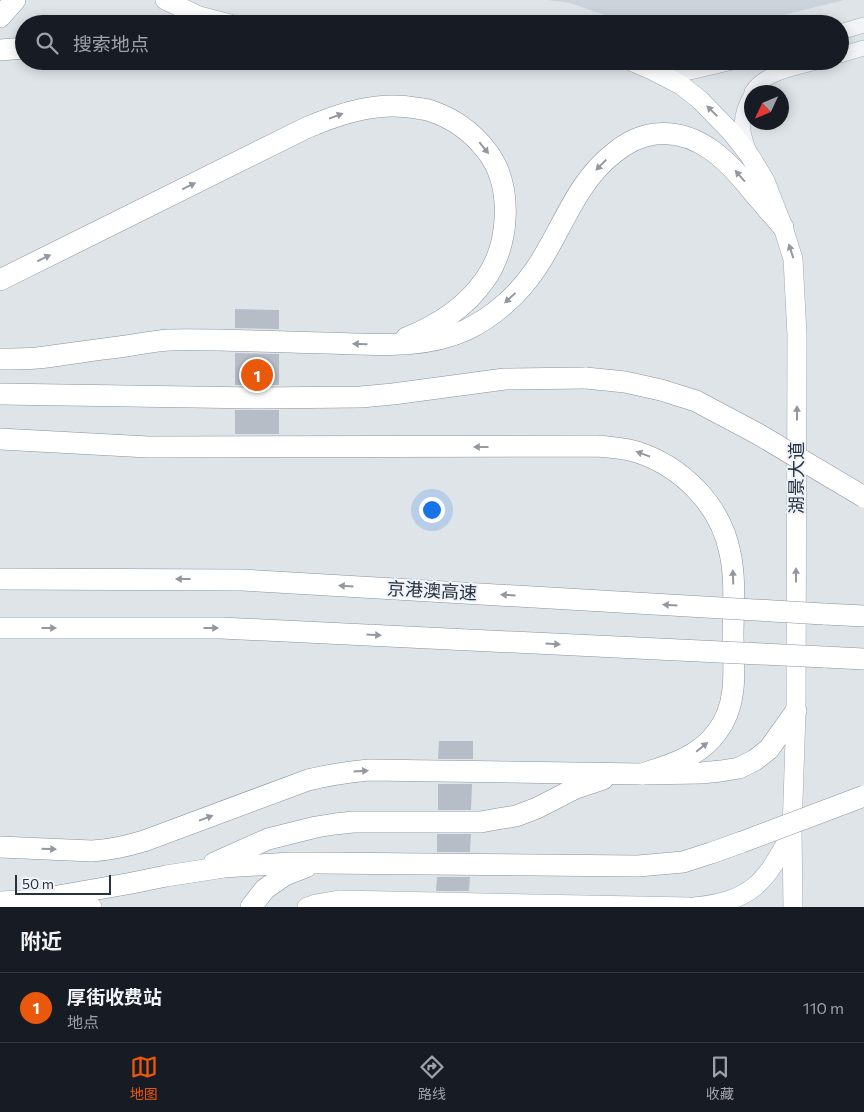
<!DOCTYPE html>
<html lang="zh">
<meta charset="utf-8">
<style>
body{margin:0;font-family:Commissioner,"Noto Sans SC",sans-serif;background:#242831;color:#f1f3f6}
.compass{position:absolute;left:744px;top:85px;width:45px;height:45px;border-radius:50%;background:#171b24;box-shadow:0 2px 12px #0003;rotate:226deg}
.scale{position:absolute;left:15px;bottom:12px;width:96px;box-sizing:border-box;padding-left:5px;border:2px solid #273241;border-top:0;font-size:14px;line-height:18px;white-space:nowrap;color:#273241;-webkit-text-stroke:4px #eff2f7;paint-order:stroke}
.you{position:absolute;left:431px;top:509px;width:18px;height:18px;margin:-12px;border:4px solid #fff;border-radius:50%;background:#1a73e8;box-shadow:0 0 0 8px #1a73e833}
.badge{display:grid;place-items:center;width:32px;height:32px;border-radius:50%;background:#ea580c;color:#fff;font-size:16px;font-weight:700}
.pin{position:absolute;translate:-50% -50%;border:2px solid #fff;box-shadow:0 1px 5px #0006}
.list{margin:0;padding:0;list-style:none}
h2{display:flex;justify-content:space-between;align-items:center;height:65px;margin:0;padding:0 20px;font-size:21px}
h2 small{font-size:16px;font-weight:400;color:#9ea1a6}
.list li{display:grid;grid-template-columns:32px 1fr auto;gap:15px;align-items:center;box-sizing:border-box;height:70px;padding:0 20px;border-top:1px solid #363941}
.list b{display:block;font-size:19px;white-space:nowrap}
.list p{margin:0;font-size:16px;white-space:nowrap;color:#9ea1a6}
.list em{font-size:16px;font-style:normal;color:#9ea1a6}
.icon{flex:none;width:28px;height:28px;fill:none;stroke:currentColor;stroke-width:2;stroke-linecap:round;stroke-linejoin:round}
.map{position:relative;flex:none;width:864px;height:907px;overflow:hidden}
.search{position:absolute;background:#171b24;box-shadow:0 2px 12px #0003;left:15px;right:15px;top:15px;height:55px;display:flex;align-items:center;gap:12px;box-sizing:border-box;padding:0 18px;border-radius:28px;color:#9ea1a6;font-size:19px}
.sheet{height:135px;background:#171b24}
nav{display:flex;justify-content:space-around;align-items:center;box-sizing:border-box;height:70px;border-top:1px solid #363941;background:#171b24;font-size:14px;color:#9ea1a6}
nav a{display:grid;justify-items:center;gap:2px}
nav .on{color:#ea580c}
.map>svg:first-child{display:block}
.built{fill:#cdd3db}
.building{fill:#b6bdc6}
.lines{fill:none;stroke-linecap:round;stroke-linejoin:round}
.tertiary-casing{stroke:#a4abb3;stroke-width:16}
.primary-casing{stroke:#9ea9b6;stroke-width:20}
.motorway-casing{stroke:#8592a1;stroke-width:22}
.tertiary{stroke:#f2f4f7;stroke-width:15}
.primary{stroke:#fff;stroke-width:19}
.motorway{stroke:#fff;stroke-width:21}
.motorway-bridge-casing{stroke:#8592a1;stroke-width:22;stroke-linecap:butt}
.motorway-bridge{stroke:#fff;stroke-width:21}
.oneway{fill:#9398a0}
.labels{text-anchor:middle;stroke-width:4;stroke-linejoin:round;paint-order:stroke}
.street-label{font-size:18px;fill:#273241;stroke:#eff2f7}
</style>
<div class="map">
<svg width="864" height="907" viewBox="0 0 864 907">
<rect width="100%" height="100%" fill="#dfe4e9"/>
<path class="built" d="M547,0H844L747,24H631L570,3Z"/>
<g class="building">
<path d="M235,309L279,310V329L235,328Z"/>
<path d="M235,353L279,354V385H235Z"/>
<rect x="235" y="410" width="44" height="24"/>
<path d="M439,741H473V759H438Z"/>
<path d="M438,784H472L471,810H438Z"/>
<path d="M437,834H471L470,852H437Z"/>
<path d="M437,877H470L469,891H436Z"/>
</g>
<g class="lines">
<defs>
<g id="tertiary">
<path d="M840,32L864,25"/>
<path d="M840,55L864,48"/>
<path d="M655,68L666,71L690,72L737,61"/>
<path d="M752,92C764,72 798,67 820,61"/>
<path d="M749,152C740,128 739,117 752,94"/>
</g>
<g id="primary">
<path d="M165,0L199,16L230,24"/>
<path d="M631,61L652,70L681,85L700,100L732,133L750,156L765,181L783,227L793,259L797,335L796,711L792,831L793,907"/>
<path d="M0,901L41,899L81,904L92,907"/>
<path d="M307,907L316,904L339,900L689,907"/>
<path d="M694,907C752,901 765,883 791,834"/>
</g>
<g id="motorway">
<path d="M0,17L15,0"/>
<path d="M0,50L24,48"/>
<path d="M0,280L306,128C341,113 378,101 416,108C421,109 426,109 431,111C452,118 472,132 486,150C514,185 510,246 484,281C465,308 436,326 406,338"/>
<path d="M0,359C12,359 25,359 37,358C64,355 92,350 119,347C135,345 152,341 169,340C221,339 273,342 325,343C372,344 422,350 466,330C493,317 518,295 535,270C562,231 575,183 614,153C626,143 639,136 655,134C698,129 729,162 753,192C763,204 773,215 783,227"/>
<path d="M0,394L257,398L361,397L393,394L505,379L586,378"/>
<path d="M0,439L148,447L596,446C610,447 624,448 637,452C683,467 721,506 730,553C736,580 733,610 733,637C734,670 738,705 717,732C699,757 670,765 642,774"/>
<path d="M824,614L864,616"/>
<path d="M824,657L864,659"/>
<path d="M0,847L92,851C110,850 127,846 144,841L308,780C328,775 348,772 369,770L642,774L701,773L721,771L739,768L755,760L769,749L796,711"/>
<path d="M214,863L268,839L316,827L335,824L353,822H481L497,819L516,816L537,808L576,788L603,779"/>
<path d="M41,899L132,883L166,876L224,867L291,863H317L638,866L683,862L711,853L742,842"/>
<path d="M251,907L265,889L285,875L306,867"/>
</g>
</defs>
<use href="#tertiary" class="tertiary-casing"/>
<use href="#primary" class="primary-casing"/>
<use href="#motorway" class="motorway-casing"/>
<use href="#tertiary" class="tertiary"/>
<use href="#primary" class="primary"/>
<use href="#motorway" class="motorway"/>
<defs>
<g id="motorway-bridge">
<path d="M586,378L625,382L661,390L696,401L758,434L864,497"/>
<path d="M0,579L242,580L824,614"/>
<path d="M0,628H221L824,657"/>
<path d="M742,842L864,796"/>
</g>
</defs>
<use href="#motorway-bridge" class="motorway-bridge-casing"/>
<use href="#motorway-bridge" class="motorway-bridge"/>
</g>
<defs><path id="oneway-solid" d="M-6-.8H1V-3.2L6.5 0L1 3.2V.8H-6Z" transform="scale(1.25)"/></defs>
<g class="oneway">
<use href="#oneway-solid" transform="translate(712 111) rotate(-135)"/>
<use href="#oneway-solid" transform="translate(336 116) rotate(-20)"/>
<use href="#oneway-solid" transform="translate(484 148) rotate(51)"/>
<use href="#oneway-solid" transform="translate(601 165) rotate(134)"/>
<use href="#oneway-solid" transform="translate(740 176) rotate(-131)"/>
<use href="#oneway-solid" transform="translate(189 186) rotate(-26)"/>
<use href="#oneway-solid" transform="translate(791 251) rotate(-108)"/>
<use href="#oneway-solid" transform="translate(44 258) rotate(-26)"/>
<use href="#oneway-solid" transform="translate(510 298) rotate(137)"/>
<use href="#oneway-solid" transform="translate(360 344) rotate(-179)"/>
<use href="#oneway-solid" transform="translate(797 413) rotate(-90)"/>
<use href="#oneway-solid" transform="translate(481 447) rotate(180)"/>
<use href="#oneway-solid" transform="translate(643 454) rotate(-160)"/>
<use href="#oneway-solid" transform="translate(796 575) rotate(-90)"/>
<use href="#oneway-solid" transform="translate(733 577) rotate(-92)"/>
<use href="#oneway-solid" transform="translate(183 579) rotate(-180)"/>
<use href="#oneway-solid" transform="translate(346 586) rotate(-177)"/>
<use href="#oneway-solid" transform="translate(508 595) rotate(-177)"/>
<use href="#oneway-solid" transform="translate(670 605) rotate(-177)"/>
<use href="#oneway-solid" transform="translate(49 628)"/>
<use href="#oneway-solid" transform="translate(211 628)"/>
<use href="#oneway-solid" transform="translate(374 635) rotate(3)"/>
<use href="#oneway-solid" transform="translate(553 644) rotate(3)"/>
<use href="#oneway-solid" transform="translate(702 747) rotate(-39)"/>
<use href="#oneway-solid" transform="translate(361 771) rotate(-4)"/>
<use href="#oneway-solid" transform="translate(206 818) rotate(-20)"/>
<use href="#oneway-solid" transform="translate(49 849) rotate(2)"/>
</g>
<g class="labels">
<g class="street-label">
<text transform="translate(797 478) rotate(-90)" y="6">湖景大道</text>
<text transform="translate(432 591) rotate(3)" y="6">京港澳高速</text>
</g>
</g>
</svg>
<svg class="compass" viewBox="-18 -18 36 36"><path d="M0-13l5 13h-10z" fill="#e53935"/><path d="M0 13l5-13h-10z" fill="#9ea1a6"/></svg>
<div class="scale">50 m</div>
<div class="you"></div>
<div class="pin badge" style="left:257px;top:375px">1</div>
<div class="search"><svg class="icon" aria-label="search" viewBox="0 0 24 24"><circle cx="10" cy="10" r="6"/><path d="M15 15l6 6"/></svg>搜索地点</div>
</div>
<section class="sheet">
<h2>附近<small></small></h2>
<ul class="list">
<li><span class="badge">1</span><div><b>厚街收费站</b><p>地点</p></div><em>110 m</em></li>
</ul>
</section>
<nav>
<a class="on"><svg class="icon" aria-label="map" viewBox="0 0 24 24"><path d="M3 6l6-2 6 2 6-2v14l-6 2-6-2-6 2zM9 4v14M15 6v14"/></svg>地图</a>
<a><svg class="icon" aria-label="directions" viewBox="0 0 24 24"><path d="M12 3l9 9-9 9-9-9zM9 14v-3h6M13 9l2 2-2 2"/></svg>路线</a>
<a><svg class="icon" aria-label="saved" viewBox="0 0 24 24"><path d="M7 4h10v16l-5-4-5 4z"/></svg>收藏</a>
</nav>
